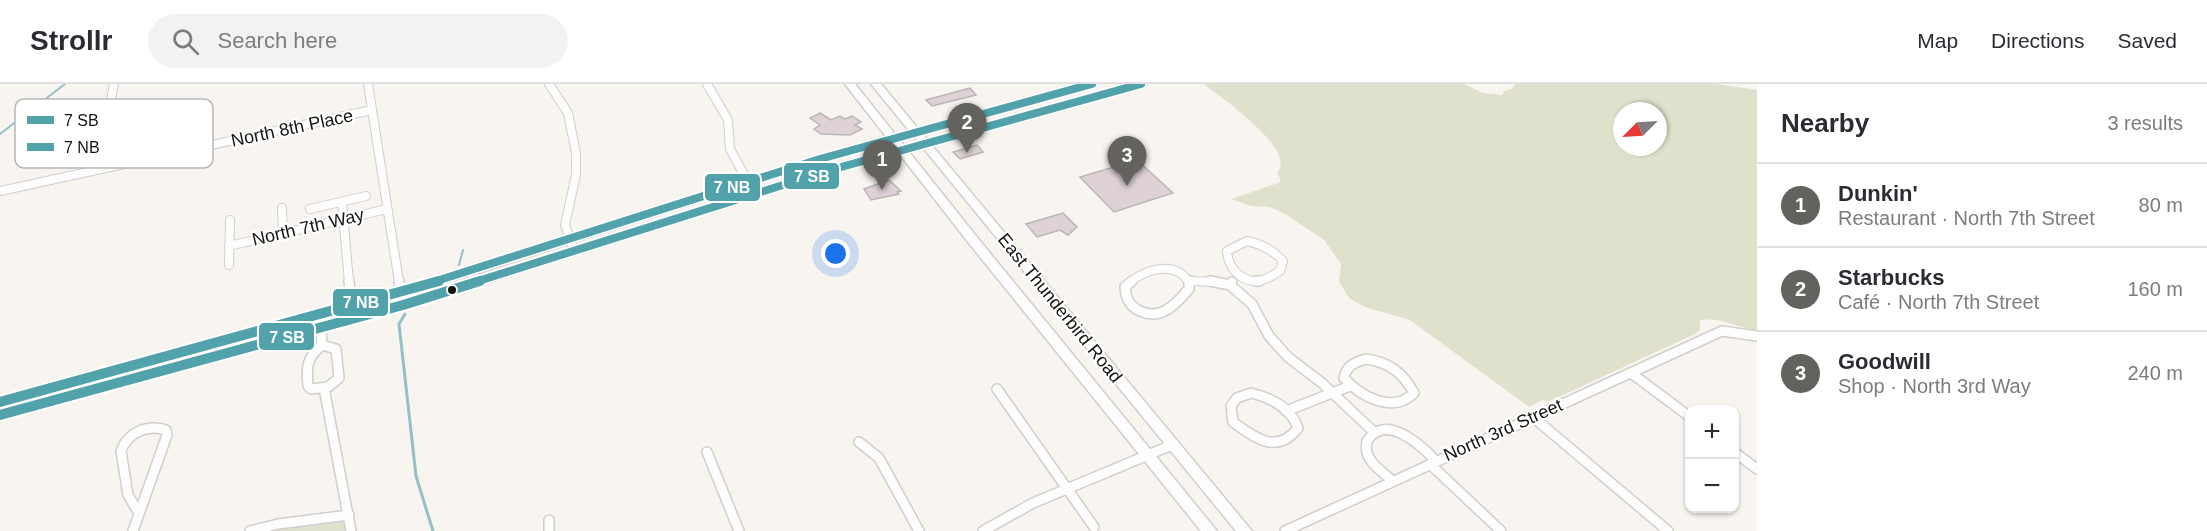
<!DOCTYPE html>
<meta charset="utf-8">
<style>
body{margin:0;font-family:Arial,sans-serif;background:#f2f2f3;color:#2b2b33}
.controls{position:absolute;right:18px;bottom:18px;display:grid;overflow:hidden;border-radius:12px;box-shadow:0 2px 4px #0004}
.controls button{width:54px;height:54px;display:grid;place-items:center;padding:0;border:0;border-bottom:2px solid #e1e1e2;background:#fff;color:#2b2b33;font:30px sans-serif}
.compass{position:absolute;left:1613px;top:18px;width:54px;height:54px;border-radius:50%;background:#fff;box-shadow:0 2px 4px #0004;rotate:246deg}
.you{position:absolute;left:836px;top:170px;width:21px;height:21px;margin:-15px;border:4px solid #fff;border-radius:50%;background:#1a73e8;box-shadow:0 0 0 9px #1a73e833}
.badge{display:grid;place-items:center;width:39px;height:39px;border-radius:50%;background:#64625e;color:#fff;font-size:20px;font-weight:700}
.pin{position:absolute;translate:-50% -50px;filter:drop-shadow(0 2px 3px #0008)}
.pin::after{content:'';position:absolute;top:32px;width:21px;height:18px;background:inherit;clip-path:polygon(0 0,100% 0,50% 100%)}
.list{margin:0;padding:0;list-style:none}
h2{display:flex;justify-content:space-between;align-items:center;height:78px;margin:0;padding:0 24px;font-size:26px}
h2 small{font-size:20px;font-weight:400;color:#7c7c81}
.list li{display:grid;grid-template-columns:39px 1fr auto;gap:18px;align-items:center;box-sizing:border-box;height:84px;padding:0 24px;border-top:2px solid #e1e1e2}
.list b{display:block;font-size:22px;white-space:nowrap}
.list p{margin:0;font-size:20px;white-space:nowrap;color:#7c7c81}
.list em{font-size:20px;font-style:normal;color:#7c7c81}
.icon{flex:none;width:33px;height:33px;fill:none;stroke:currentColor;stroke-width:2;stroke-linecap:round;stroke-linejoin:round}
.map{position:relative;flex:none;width:1757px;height:447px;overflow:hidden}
header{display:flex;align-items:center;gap:36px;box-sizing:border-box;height:84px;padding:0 30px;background:#fff;border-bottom:2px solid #e1e1e2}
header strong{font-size:28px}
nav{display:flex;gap:33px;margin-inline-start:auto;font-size:21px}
.search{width:420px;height:54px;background:#f2f2f3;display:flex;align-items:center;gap:15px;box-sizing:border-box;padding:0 21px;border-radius:33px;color:#7c7c81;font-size:22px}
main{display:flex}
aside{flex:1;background:#fff}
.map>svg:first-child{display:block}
.green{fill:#e0e1cd;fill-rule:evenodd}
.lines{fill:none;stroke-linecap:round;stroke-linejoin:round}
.stream-far1{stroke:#93c2c4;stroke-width:2}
.stream{stroke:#93c2c4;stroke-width:3}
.building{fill:#ded2d6;stroke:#b9b6b5;stroke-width:1.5}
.minor-far1-casing{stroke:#d1cecb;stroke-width:10}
.minor-casing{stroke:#d1cecb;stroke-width:12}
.secondary-casing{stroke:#d1cecb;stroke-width:3}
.primary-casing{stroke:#d1cecb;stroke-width:3}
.minor-far1{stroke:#fefdfd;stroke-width:8}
.minor{stroke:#fefdfd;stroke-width:9}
.secondary{fill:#fefdfd;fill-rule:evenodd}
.primary{fill:#fefdfd;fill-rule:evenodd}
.bus-1-far1-casing{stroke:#fff;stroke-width:11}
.bus-1-casing{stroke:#fff;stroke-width:14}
.bus-2-far1-casing{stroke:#fff;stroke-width:11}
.bus-2-casing{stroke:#fff;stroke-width:14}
.bus-1-far1{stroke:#52a2ab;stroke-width:8}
.bus-1{stroke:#52a2ab;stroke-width:10}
.bus-2-far1{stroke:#52a2ab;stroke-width:8}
.bus-2{stroke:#52a2ab;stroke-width:10}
.bus-dot{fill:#141310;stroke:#fff;stroke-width:2}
.labels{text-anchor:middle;stroke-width:4.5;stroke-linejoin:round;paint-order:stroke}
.street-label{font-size:18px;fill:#141310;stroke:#fff}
.key{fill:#fff;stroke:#b8b8b7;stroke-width:1.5}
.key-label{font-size:16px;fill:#141310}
.line-badge{stroke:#fff;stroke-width:2}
.badge-label{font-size:16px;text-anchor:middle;font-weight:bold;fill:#fff}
</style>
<header>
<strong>Strollr</strong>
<div class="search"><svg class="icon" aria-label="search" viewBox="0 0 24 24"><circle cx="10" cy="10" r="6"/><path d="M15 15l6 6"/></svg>Search here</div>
<nav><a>Map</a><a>Directions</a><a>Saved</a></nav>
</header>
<main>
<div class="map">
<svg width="1757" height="447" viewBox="0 0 1757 447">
<rect width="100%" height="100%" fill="#f8f4f0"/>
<g class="green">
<path d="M1204,0H1464L1483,9L1502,11L1504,7L1512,5L1515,0H1716L1757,6V247C1738,243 1719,233 1700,236V246L1695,250L1550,317L1543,316L1529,323L1410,236L1365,223L1350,215L1339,198L1341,180L1324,156L1287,131L1270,123L1251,122L1231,115L1281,98L1277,88C1298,66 1220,13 1204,0ZM1622,27H1658V63H1622Z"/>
<path d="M349,431L351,447H250Z"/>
</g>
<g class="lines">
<g class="stream-far1">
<path d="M0,50L65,0"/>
<path d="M459,181L463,166"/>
</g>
<path class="stream" d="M405,230L399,240L416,392L433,447"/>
</g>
<g class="building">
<path d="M970,4L976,11L932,22L926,16Z"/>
<path d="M820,29L831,36L840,32L845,35L852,32L861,38L855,41L862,45L850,51L821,50L814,45L820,41L810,34Z"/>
<path d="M977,61L983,68L960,75L953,68Z"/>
<path d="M1137,76L1173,109L1114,128L1080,93Z"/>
<path d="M889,96L901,107L897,108L899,110L871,116L864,105Z"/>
<path d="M1063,129L1077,143L1068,151L1060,146L1037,153L1026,140Z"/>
</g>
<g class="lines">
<defs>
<g id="minor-far1">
<path d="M368,0L399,198"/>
<path d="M549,0L568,29L576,69V91L565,141L574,167"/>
<path d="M707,0L728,36L730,65L748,98"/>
<path d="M102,85L112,32L110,20L114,0"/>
<path d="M0,107L372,26"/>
<path d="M342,118L349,198"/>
<path d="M282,124L283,149"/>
<path d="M310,125L366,112"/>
<path d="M1247,157C1262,160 1273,166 1283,177L1280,187C1273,191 1266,196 1258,197C1240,198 1228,183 1227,167Z"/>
<path d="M229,162L387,125"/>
<path d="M229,181L230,136"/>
<path d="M1189,197L1217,198"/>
<path d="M1130,198C1148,184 1175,177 1189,198"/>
</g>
<g id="minor">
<path d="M349,197L351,221"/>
<path d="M399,197L403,221"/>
<path d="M1132,197L1125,203C1126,214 1129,222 1140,227C1161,237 1176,220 1189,205V197"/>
<path d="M1189,197H1192"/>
<path d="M1210,197L1230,201L1232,198"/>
<path d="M1256,197H1259"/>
<path d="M1230,201L1252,220L1269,252L1288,273L1322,299L1375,349"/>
<path d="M320,230L322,261"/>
<path d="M322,261L336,265L339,294L328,303L311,305L308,302C306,283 307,273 322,261Z"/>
<path d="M1366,275C1389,278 1403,289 1414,309C1393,330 1361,313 1344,294C1346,282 1355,278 1366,275Z"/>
<path d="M1631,289L1690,333"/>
<path d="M324,304L351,447"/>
<path d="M997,305L1094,443"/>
<path d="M1251,309C1271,314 1291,324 1298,344C1277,371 1255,354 1233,338L1231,322L1237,314Z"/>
<path d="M1286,327L1350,302"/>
<path d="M1533,333L1668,447"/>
<path d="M859,358L879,374L919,447"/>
<path d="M707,368L739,447"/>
<path d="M1734,368L1757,385"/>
<path d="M1430,380L1501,447"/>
<path d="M1393,397C1381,387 1362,375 1367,357C1385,328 1421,361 1436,377"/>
<path d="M549,436V447"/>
<path d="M133,447L167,351L166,346C147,340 128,348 121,367L128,411L137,426"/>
<path d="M250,447L278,440L349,431"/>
<path d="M983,447L1033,419L1172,361"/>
<path d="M1285,447L1722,247L1757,252"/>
</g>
<g id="secondary">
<path d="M845,0H855L976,152L1217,447H1201L968,158Z"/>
<path d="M871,0H881L1252,447H1236Z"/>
</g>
<g id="primary">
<path d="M1082,0H1097L1095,2L824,77L453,197L0,323V313L446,191L816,73Z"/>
<path d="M1131,0H1146L1144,2L838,87L403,225L0,336V326L401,217L830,83Z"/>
</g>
</defs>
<use href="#minor-far1" class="minor-far1-casing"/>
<use href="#minor" class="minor-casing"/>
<use href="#secondary" class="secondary-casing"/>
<use href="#primary" class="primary-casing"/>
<use href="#minor-far1" class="minor-far1"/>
<use href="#minor" class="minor"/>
<use href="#secondary" class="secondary"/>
<use href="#primary" class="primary"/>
<defs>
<path id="bus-1-far1" d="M475,198L834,85L1141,0"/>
<path id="bus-1" d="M0,331L403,221L480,197"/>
<path id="bus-2-far1" d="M433,198L820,75L1092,0"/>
<path id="bus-2" d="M0,318L439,197"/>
</defs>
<use href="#bus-1-far1" class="bus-1-far1-casing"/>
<use href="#bus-1" class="bus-1-casing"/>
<use href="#bus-2-far1" class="bus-2-far1-casing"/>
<use href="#bus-2" class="bus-2-casing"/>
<use href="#bus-1-far1" class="bus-1-far1"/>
<use href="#bus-1" class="bus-1"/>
<use href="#bus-2-far1" class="bus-2-far1"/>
<use href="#bus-2" class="bus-2"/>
</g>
<circle class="bus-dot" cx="452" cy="206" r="5"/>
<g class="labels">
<g class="street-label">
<text transform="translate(292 44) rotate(-12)" y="6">North 8th Place</text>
<text transform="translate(308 143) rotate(-13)" y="6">North 7th Way</text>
<text transform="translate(1060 224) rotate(51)" y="6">East Thunderbird Road</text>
<text transform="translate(1503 346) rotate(-24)" y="6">North 3rd Street</text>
</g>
</g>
<rect x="15" y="15" width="198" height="69" rx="9" class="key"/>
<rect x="27" y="32" width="27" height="8" fill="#52a2ab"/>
<rect x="27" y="59" width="27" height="8" fill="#52a2ab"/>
<g class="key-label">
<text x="64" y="42">7 SB</text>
<text x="64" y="69">7 NB</text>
</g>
<g class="line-badge">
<rect x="783" y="78" width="57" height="28" rx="6" fill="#52a2ab"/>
<rect x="704" y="89" width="57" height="29" rx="6" fill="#52a2ab"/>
<rect x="332" y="204" width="57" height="29" rx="6" fill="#52a2ab"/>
<rect x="258" y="238" width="57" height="29" rx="6" fill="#52a2ab"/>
</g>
<g class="badge-label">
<text x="812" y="98">7 SB</text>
<text x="732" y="109">7 NB</text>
<text x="361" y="224">7 NB</text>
<text x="287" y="259">7 SB</text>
</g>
</svg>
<div class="controls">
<button>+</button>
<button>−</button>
</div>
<svg class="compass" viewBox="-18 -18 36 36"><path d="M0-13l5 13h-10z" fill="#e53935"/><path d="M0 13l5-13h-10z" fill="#7c7c81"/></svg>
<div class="you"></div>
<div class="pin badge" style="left:882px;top:106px">1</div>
<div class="pin badge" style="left:967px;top:69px">2</div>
<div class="pin badge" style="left:1127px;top:102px">3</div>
</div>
<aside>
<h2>Nearby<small>3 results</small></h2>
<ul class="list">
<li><span class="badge">1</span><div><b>Dunkin'</b><p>Restaurant · North 7th Street</p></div><em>80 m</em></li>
<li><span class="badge">2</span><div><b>Starbucks</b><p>Café · North 7th Street</p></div><em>160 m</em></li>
<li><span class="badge">3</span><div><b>Goodwill</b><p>Shop · North 3rd Way</p></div><em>240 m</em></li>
</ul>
</aside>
</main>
